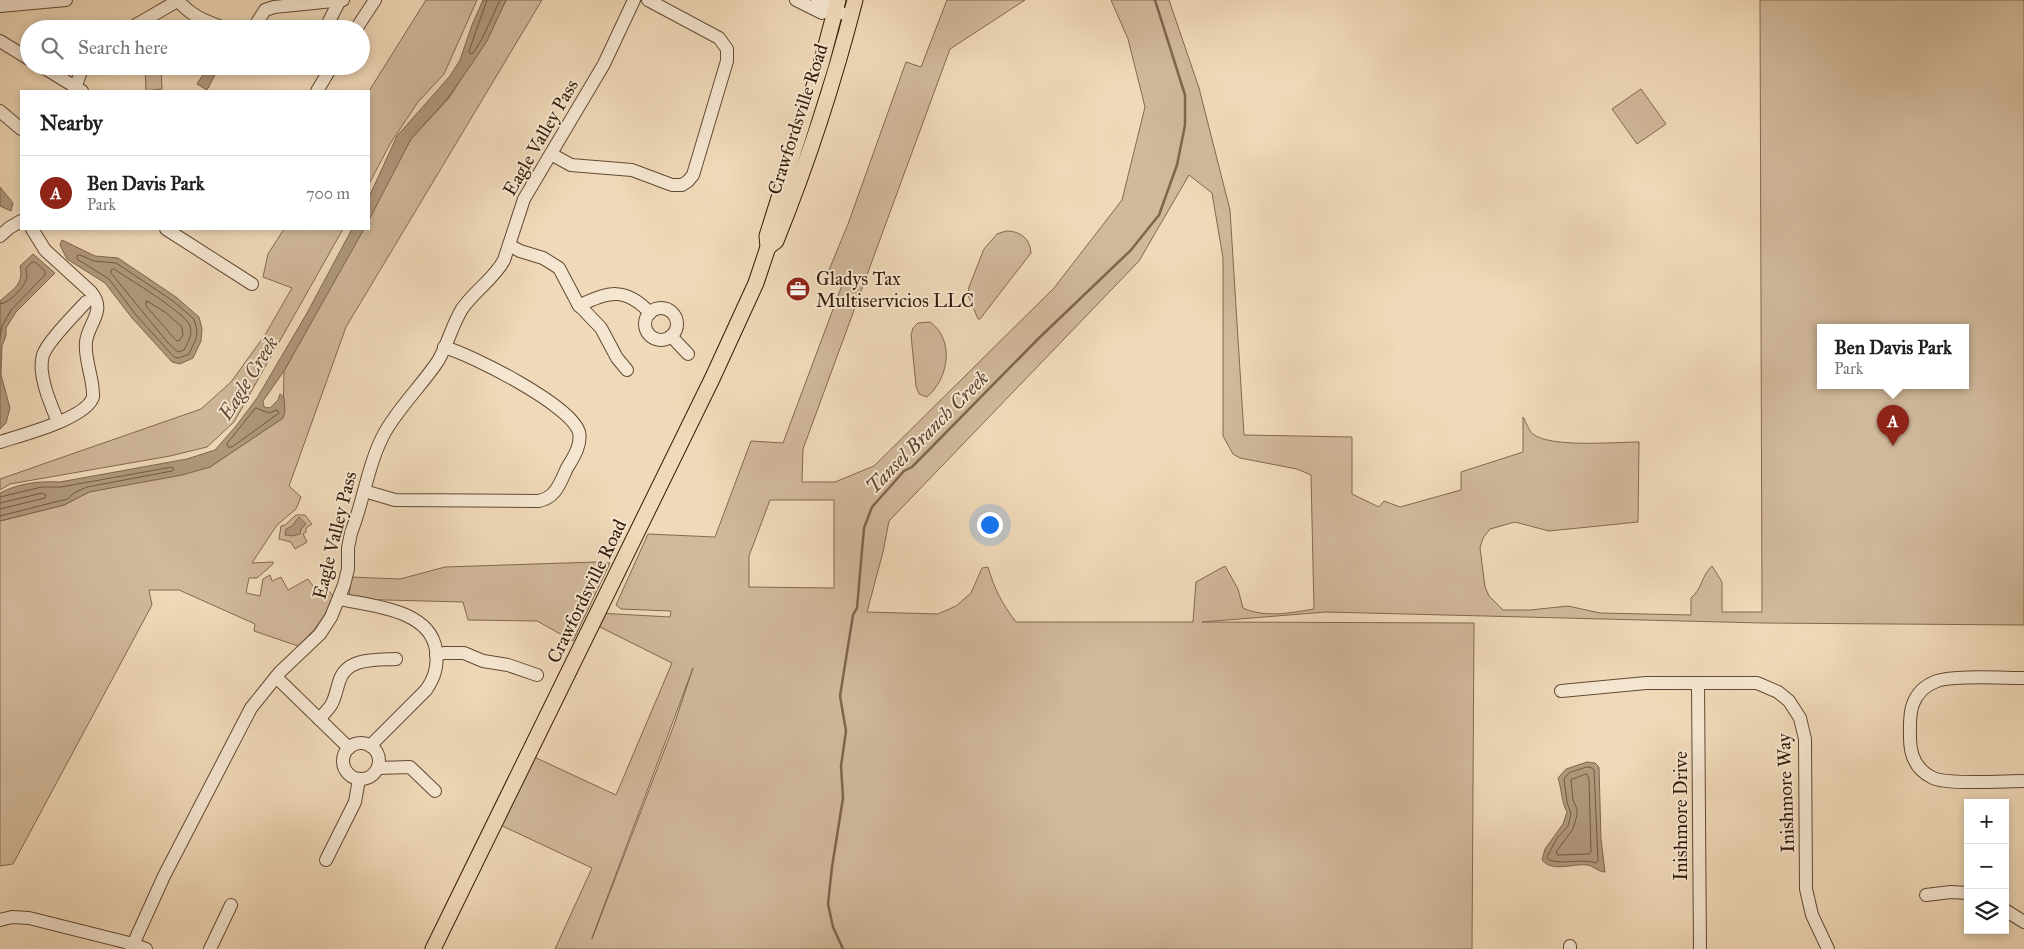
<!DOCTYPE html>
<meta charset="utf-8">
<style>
body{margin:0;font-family:"IM FELL Great Primer",serif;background:#f6f6f6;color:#202124}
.controls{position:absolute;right:15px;bottom:15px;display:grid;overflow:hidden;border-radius:0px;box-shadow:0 2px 8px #0003}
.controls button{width:45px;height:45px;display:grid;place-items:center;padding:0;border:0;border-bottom:1px solid #e0e0e0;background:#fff;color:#202124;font:25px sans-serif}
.you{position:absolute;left:989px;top:524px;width:18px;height:18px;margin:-12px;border:4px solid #fff;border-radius:50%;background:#1a73e8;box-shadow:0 0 0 8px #1a73e833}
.badge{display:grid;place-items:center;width:32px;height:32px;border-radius:50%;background:#8f2418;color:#fff;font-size:16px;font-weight:700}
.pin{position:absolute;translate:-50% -41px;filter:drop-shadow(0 1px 2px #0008)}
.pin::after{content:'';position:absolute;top:26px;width:18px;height:15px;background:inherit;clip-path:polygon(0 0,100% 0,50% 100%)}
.popup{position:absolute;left:1817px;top:324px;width:152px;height:65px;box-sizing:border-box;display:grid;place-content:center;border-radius:0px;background:#fff;filter:drop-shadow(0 1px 4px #0005);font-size:16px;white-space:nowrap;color:#757577}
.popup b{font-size:19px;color:#202124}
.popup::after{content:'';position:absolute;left:50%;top:100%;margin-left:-10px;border:10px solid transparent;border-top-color:#fff}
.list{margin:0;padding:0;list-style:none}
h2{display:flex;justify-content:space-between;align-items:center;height:65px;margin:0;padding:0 20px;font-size:21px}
h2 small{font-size:16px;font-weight:400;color:#757577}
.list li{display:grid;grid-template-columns:32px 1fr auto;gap:15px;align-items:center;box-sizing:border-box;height:75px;padding:0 20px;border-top:1px solid #e0e0e0}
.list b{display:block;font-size:19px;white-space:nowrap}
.list p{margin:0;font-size:16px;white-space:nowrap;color:#757577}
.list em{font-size:16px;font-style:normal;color:#757577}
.icon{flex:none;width:28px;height:28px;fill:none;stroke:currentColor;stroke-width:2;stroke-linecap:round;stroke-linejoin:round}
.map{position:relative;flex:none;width:2024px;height:949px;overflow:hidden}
.search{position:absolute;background:#fff;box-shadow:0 2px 8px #0003;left:20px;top:20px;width:350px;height:55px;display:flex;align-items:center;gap:12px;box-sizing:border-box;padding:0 18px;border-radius:28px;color:#757577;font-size:19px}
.panel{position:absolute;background:#fff;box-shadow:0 2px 8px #0003;left:20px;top:90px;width:350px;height:140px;border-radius:0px}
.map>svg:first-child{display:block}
.green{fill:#d0b89a;stroke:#826850;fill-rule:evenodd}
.water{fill:#b0987c;stroke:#7e654d}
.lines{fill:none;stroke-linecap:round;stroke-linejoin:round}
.shore{stroke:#725842;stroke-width:1}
.stream{stroke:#7e654d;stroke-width:2.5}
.minor-casing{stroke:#624933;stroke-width:14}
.major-casing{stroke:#331907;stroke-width:17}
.minor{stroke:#f5e6d1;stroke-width:12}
.major{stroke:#f0d9b8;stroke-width:15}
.labels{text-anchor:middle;stroke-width:4;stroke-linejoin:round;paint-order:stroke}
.street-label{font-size:19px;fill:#331907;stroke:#f5e6d1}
.poi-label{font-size:19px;fill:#331907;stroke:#f5e6d1;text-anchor:start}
.water-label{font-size:20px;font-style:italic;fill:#5f4530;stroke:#f5e6d1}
</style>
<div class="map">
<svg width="2024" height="949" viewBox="0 0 2024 949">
<rect width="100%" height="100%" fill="#f0d9b8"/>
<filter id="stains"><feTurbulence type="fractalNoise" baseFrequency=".004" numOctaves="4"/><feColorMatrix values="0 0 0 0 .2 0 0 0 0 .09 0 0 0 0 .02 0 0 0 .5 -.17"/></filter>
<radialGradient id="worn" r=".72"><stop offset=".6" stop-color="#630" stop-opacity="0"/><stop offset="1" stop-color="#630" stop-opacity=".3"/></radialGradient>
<g class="green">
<path d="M426,0H477L444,74L418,102L390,144L369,184V91Z"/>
<path d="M506,0H542L346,327L289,486L301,497L296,509L277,525L252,563L273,562V564L257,578H249L246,593L260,596L263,579L270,575L272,581L281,577L288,590L308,579L316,590C323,589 329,589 333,596C327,616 313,632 298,646L254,631L255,624L179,590H149L152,605L13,864L0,866V521L64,505L89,492L210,467L283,418L284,371L362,229H369V217L411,139L449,98L489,35Z"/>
<path d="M947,0H1025L950,49L803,449L802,482H835L874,466L1054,288L1122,200L1145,107L1128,39L1111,0H1169L1199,88L1230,210L1244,435L1352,437V494L1379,507L1384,501L1400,507L1461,490V472L1523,452V417C1526,422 1529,431 1533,434C1550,448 1616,442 1639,442L1638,522L1549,531L1515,522L1490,529L1483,538L1480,548L1485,587L1489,596L1503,610H1530L1568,606L1600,613L1691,615V598C1703,588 1701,576 1712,566L1722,582V612H1762L1760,0H2024V625L1762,623L1326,612L1202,622L1474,623L1472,949H555L592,868L496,823L530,755L616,795L672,663L594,624L598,613L670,617L671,611L621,609L616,605L648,534L715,537L751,441L783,443L844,280L829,270L848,224L906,62L921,67ZM1189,175L1212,193L1223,258V436L1233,454L1240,458L1297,469L1311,475L1314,609C1290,613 1265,618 1243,608L1238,589L1225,566L1196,582L1193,622H1016C1002,604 994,588 988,567L982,568L971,593L956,606L938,614L867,612L883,552L889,521L1139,261ZM1820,327H1966V385H1820ZM770,500H834V588L749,587V556ZM693,668L674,725L592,939V938Z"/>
<path d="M145,66H161L162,89L146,91Z"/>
<path d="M1641,89L1666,124L1637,144L1612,109Z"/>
<path d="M284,229H343L234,422L207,447L170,456L10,484L0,490V479L201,409L231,382L265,335L292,288L263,277L268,254Z"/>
<path d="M1006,231C1020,231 1030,238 1031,253L980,319H978L968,295L969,287L984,249L997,234Z"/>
<path d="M930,322C955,340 949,378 927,397L919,394L916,386L911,335L913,328L918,323Z"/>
<path d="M296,515H305L312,524L306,528V532L303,534L307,542L295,549L291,542L279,539L281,526L285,525Z"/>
<path d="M596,562L610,563L573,641L537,621L468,620L463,602L349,599L351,577L400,579L445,567Z"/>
</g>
<g class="water">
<path d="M483,0H506L487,41L473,62L448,98L411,139L369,220V197L397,136L450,76L460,60L472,25Z"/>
<path d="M206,70L215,75L207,90L197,84Z"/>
<path d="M0,187L13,203L11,211L0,206Z"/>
<path d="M352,229H364L284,371L263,401L264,407L270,408L278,400L280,394L284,397L285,411L283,418L210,467L182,475L89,492L64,505L0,521V493C19,483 40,481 60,482L187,459L215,450L236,426L257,398L307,313Z"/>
<path d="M62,240L95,256L118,258L176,297L199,317L202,329L201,341L193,358L180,364L172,362L132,318L105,283L67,259L60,245Z"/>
<path d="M33,254L55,273L16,312L6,328V336L2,346L1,375L10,408L6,423L0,429V301C13,289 24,285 20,266Z"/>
<path d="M299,517L306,524L301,529L300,534L292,536L285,535L286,529L292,526Z"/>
<path d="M1587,762L1595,763L1599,767L1601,839L1605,872C1598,872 1594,866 1587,865C1573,863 1553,873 1542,860L1545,849L1563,824L1567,812C1561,801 1562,790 1558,778L1566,769Z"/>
</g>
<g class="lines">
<g class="shore">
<path d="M487,0L469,51L470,54L473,53L482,39L500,0"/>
<path d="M80,255L94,261L116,263L173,301L194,319L197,330L196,339L189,354L179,358L174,357L136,315L109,279L77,259V256Z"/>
<path d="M114,269C129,279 182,311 189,324C194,332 188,342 184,350L178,352L168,343L111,273V270Z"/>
<path d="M147,301L165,312L182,327L183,335L180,340L177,341L174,338L146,306Z"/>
<path d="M0,304C9,303 23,289 26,280C28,276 26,272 26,268L32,262H35L45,271V275L11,310L2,326L0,337"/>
<path d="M256,408L269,413L277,410L279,413L232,447H228L227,444Z"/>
<path d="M0,497L42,487H61L172,467L174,469L172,471L87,487L74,493L68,499L63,500L0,516"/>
<path d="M0,503L42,493L46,495L45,498L0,509"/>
<path d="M1587,767L1592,768L1594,770L1598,861L1596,863C1580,858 1564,865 1549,860L1547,857L1557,838L1568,826L1571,814L1567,802L1564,779L1569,773Z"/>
<path d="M1587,774L1589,779L1591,852L1589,854L1558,855L1556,852L1573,829L1577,815V809L1573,800L1571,780Z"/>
</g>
<path class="stream" d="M843,949L833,927L828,904L832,867L843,798L841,766L846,731L840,696L853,615L857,608L864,528L872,507L904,471L912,467L1038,339L1131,250L1159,215L1177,165L1185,125V95L1155,0"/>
<defs>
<g id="minor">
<path d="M178,0C191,17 208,22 227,29"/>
<path d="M796,0L822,13L830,10L842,13"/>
<path d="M817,0L826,3L830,10"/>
<path d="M0,6L66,0"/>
<path d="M129,29L179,0"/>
<path d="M253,29L265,10L274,7L343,0"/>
<path d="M325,29L340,0"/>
<path d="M356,29L375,0"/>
<path d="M0,41L29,59"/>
<path d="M41,66L82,91"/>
<path d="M74,91L83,66"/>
<path d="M317,91L332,66"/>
<path d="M0,111L21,129"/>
<path d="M551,154L571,165L632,170L672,185H682L688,181L693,175L727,61V49L719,38L648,0"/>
<path d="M166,229L252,284"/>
<path d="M0,236L9,228L21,221"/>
<path d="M509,245L520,251L543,258L559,268L578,304L601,328L617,358L627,370"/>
<path d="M579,306C608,291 626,287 650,313"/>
<circle cx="661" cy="324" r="16"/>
<path d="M671,336L688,354"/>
<path d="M58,422C51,405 37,374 43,355C47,342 76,313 86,302"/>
<path d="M0,442C21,435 86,419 93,397C94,379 84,360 86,342C88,323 107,311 91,292L45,250L32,229"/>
<path d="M364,491L395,500L538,501C556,498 560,483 567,468C573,458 582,445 579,432C571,405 472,355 444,347"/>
<path d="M339,599C371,606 430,609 436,650C438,666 435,677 426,690L370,746"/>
<path d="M436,655L444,653H464L483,661L508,665L537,675"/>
<path d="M276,677L349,748"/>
<path d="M2024,678C2003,678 1954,675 1937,681C1926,685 1917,693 1913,704C1909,714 1910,727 1910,738C1910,755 1916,770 1933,778C1948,785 2004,781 2024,781"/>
<path d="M1698,683L1700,949"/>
<path d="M1561,691L1646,683H1757L1778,692L1789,701L1800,718L1805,739L1806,889L1812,915L1828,949"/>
<path d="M319,719C335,703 333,702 339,682C346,657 376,660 396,659"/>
<circle cx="361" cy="761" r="18"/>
<path d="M378,768L410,767L435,791"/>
<path d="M326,860L355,802L359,779"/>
<path d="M1926,895L1951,892L1968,893"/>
<path d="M2005,910L2024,922"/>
<path d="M0,920L12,917L29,918L133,944L146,949"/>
<path d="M131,949L164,876L251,708L280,672L320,634L331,617L344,585L348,569V548L351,533C364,500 368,463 385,432C400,406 422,385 438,361C448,344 452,325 462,309C475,290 494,279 504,260L524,199L604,64L634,0"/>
<path d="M210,949L231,905"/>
<path d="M1570,949V946"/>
</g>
<g id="major">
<path d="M768,247L776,241C808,162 834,82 855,0"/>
<path d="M433,949L712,379L756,283L768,247L767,236L821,64L838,0"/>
</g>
</defs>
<use href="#minor" class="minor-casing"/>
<use href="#major" class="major-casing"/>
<use href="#minor" class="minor"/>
<use href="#major" class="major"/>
</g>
<defs>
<symbol id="office-disc" viewBox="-11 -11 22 22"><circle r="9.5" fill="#8f2418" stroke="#f5e6d1"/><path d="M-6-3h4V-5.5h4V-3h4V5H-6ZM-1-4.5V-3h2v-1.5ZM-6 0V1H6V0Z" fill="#fff"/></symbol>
</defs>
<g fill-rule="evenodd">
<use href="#office-disc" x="784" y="275" width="28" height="28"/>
</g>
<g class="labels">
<g class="street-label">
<text transform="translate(797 119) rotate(-72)" y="7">Crawfordsville Road</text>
<text transform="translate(540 137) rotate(-60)" y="7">Eagle Valley Pass</text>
<text transform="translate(334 535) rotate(-76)" y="7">Eagle Valley Pass</text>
<text transform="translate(586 591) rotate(-64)" y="7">Crawfordsville Road</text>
<text transform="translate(1785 793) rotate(-92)" y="7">Inishmore Way</text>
<text transform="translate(1680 816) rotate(-90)" y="7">Inishmore Drive</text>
</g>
<g class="poi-label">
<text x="816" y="285">Gladys Tax<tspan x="816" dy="22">Multiservicios LLC</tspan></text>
</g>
<g class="water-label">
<text transform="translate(248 378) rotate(-58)" y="7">Eagle Creek</text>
<text transform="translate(927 432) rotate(-45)" y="7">Tansel Branch Creek</text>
</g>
</g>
<rect width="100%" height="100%" filter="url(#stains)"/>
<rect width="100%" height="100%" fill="url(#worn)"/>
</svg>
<div class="controls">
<button>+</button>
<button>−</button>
<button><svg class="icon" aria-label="layers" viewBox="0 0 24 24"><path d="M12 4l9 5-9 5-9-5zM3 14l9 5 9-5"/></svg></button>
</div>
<div class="you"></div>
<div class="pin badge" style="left:1893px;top:446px">A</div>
<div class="popup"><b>Ben Davis Park</b>Park</div>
<div class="search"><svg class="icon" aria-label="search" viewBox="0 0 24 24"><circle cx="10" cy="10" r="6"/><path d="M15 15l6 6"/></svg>Search here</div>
<section class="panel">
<h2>Nearby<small></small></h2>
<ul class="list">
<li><span class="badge">A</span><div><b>Ben Davis Park</b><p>Park</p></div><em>700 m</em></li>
</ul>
</section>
</div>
